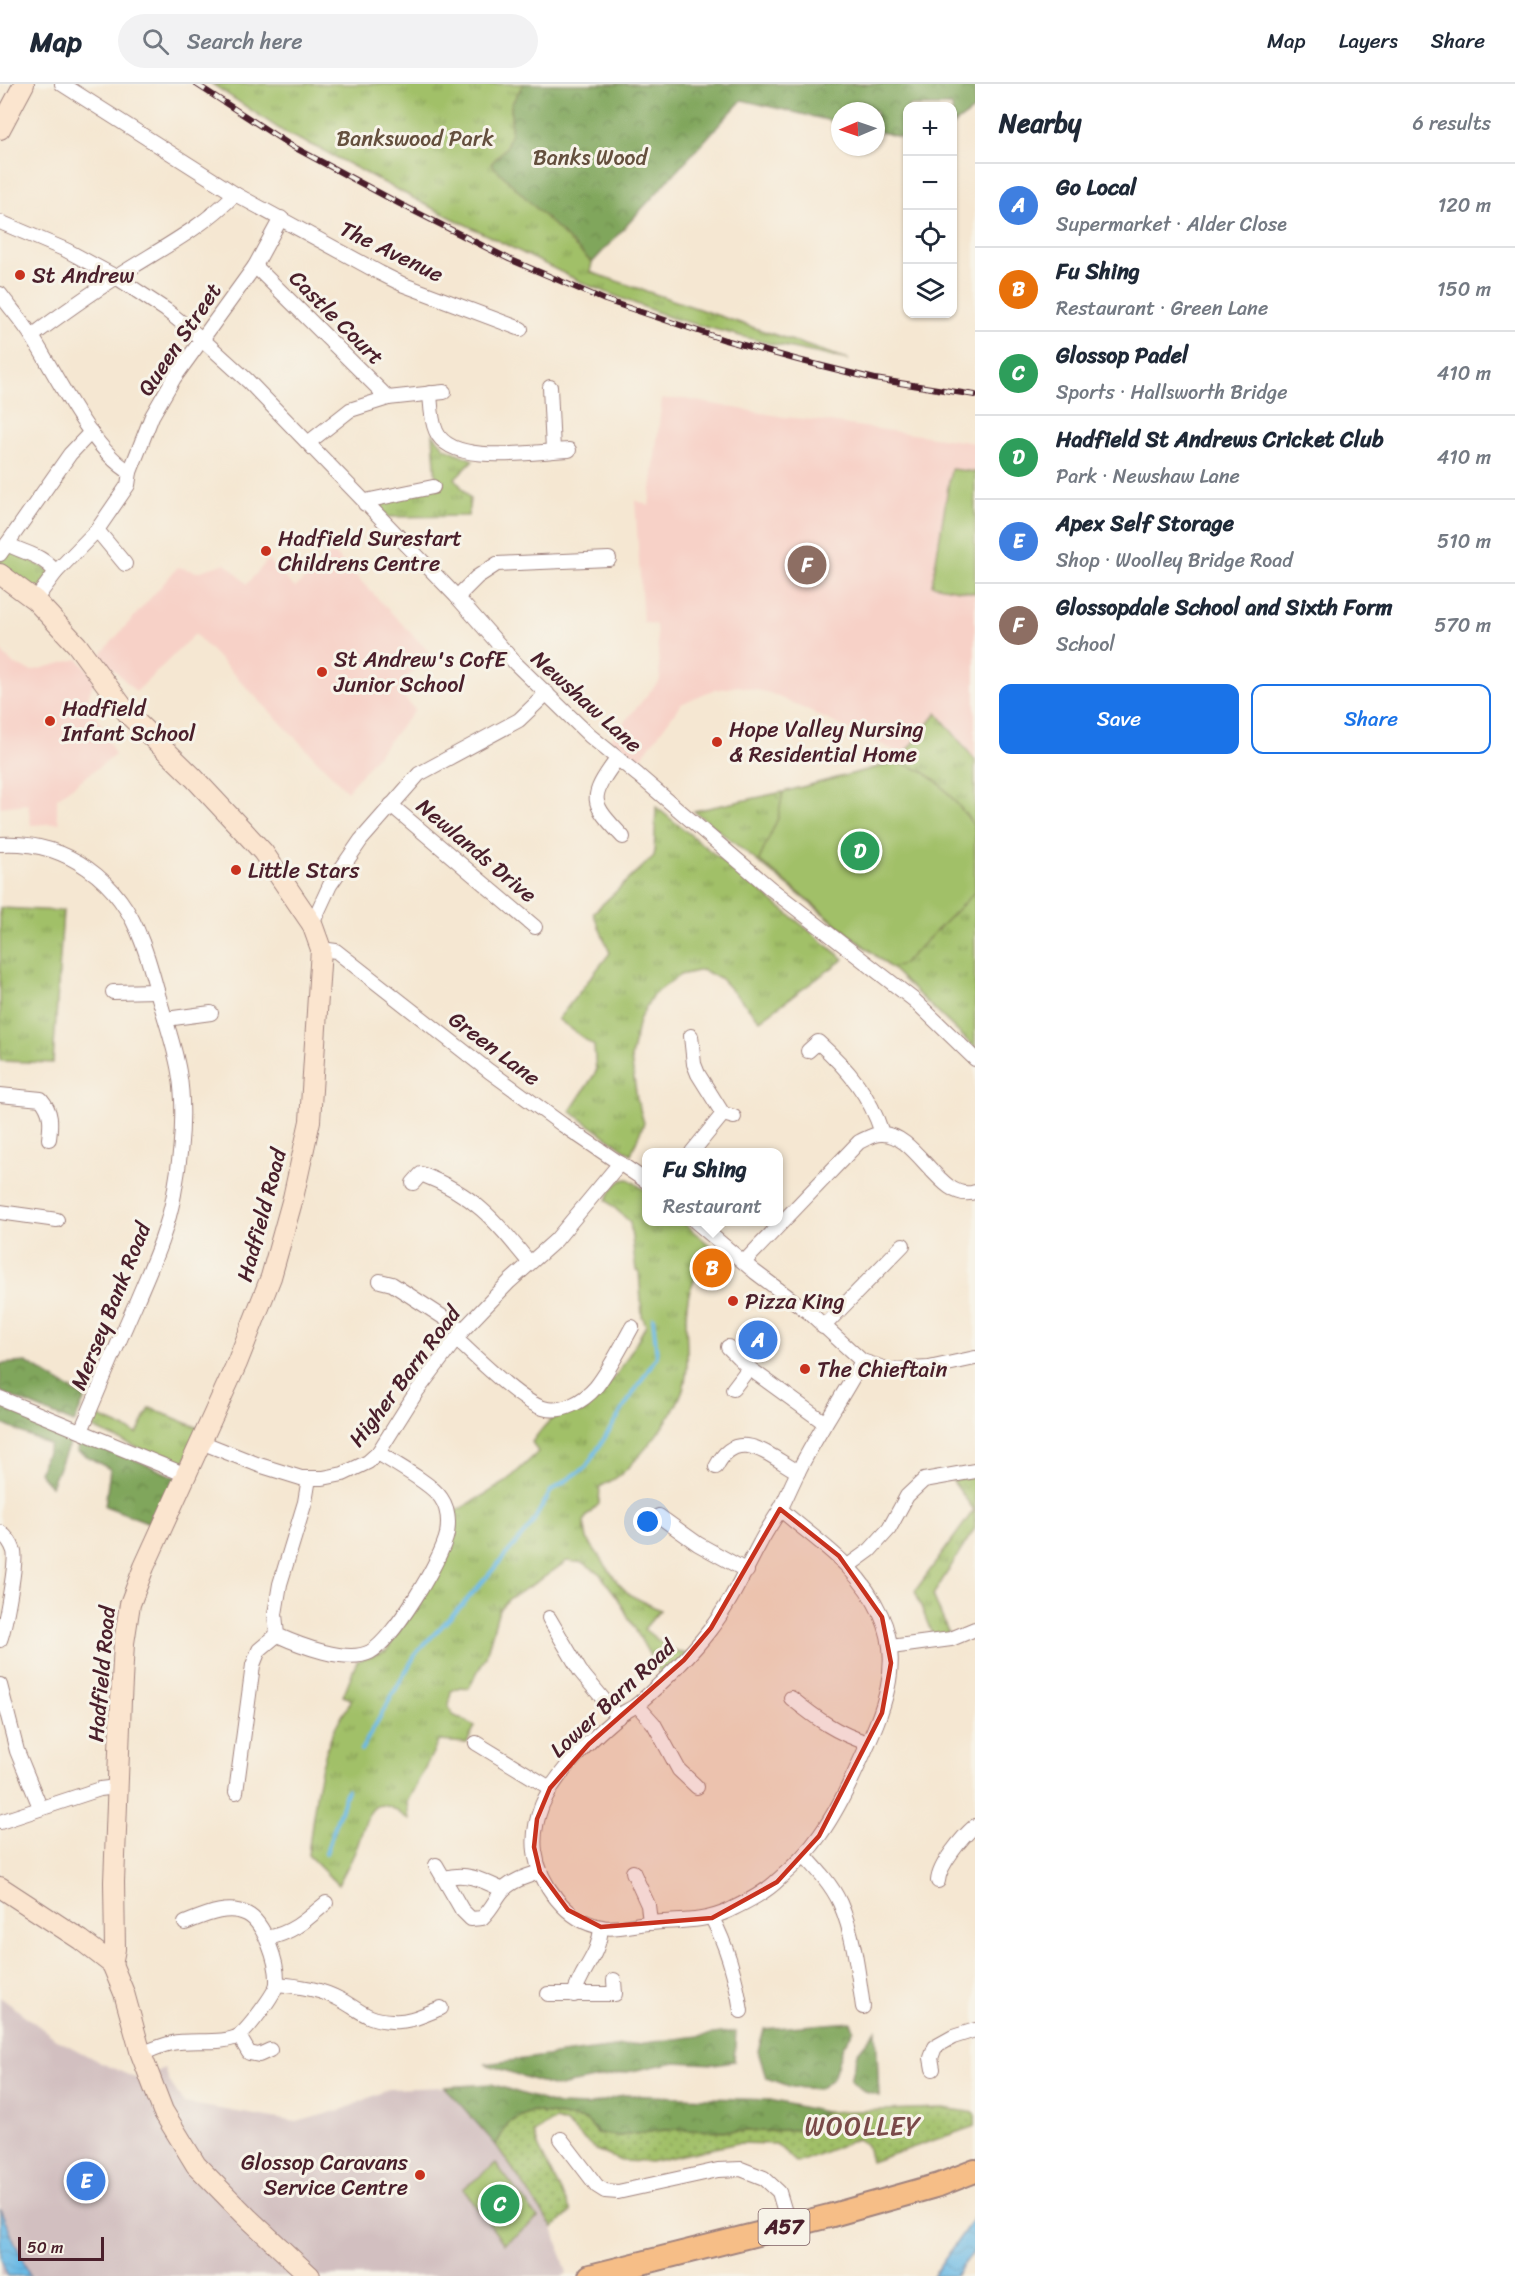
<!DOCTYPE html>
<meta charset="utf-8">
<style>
body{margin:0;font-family:Sriracha,sans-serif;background:#f2f2f3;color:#1f2937}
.controls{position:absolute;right:18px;top:18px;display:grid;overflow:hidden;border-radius:12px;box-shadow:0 2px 4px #0004}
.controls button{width:54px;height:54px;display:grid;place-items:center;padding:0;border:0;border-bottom:2px solid #e0e1e3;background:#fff;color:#1f2937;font:30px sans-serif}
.compass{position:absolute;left:831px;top:18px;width:54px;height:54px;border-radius:50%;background:#fff;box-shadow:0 2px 4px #0004;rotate:268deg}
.scale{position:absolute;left:18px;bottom:15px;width:86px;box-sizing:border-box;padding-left:6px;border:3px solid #4a1f2b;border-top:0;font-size:16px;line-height:21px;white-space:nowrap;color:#4a1f2b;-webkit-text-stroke:4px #f7f3e8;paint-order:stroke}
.you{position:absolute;left:648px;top:1438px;width:21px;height:21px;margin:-15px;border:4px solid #fff;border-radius:50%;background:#1a73e8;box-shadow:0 0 0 9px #1a73e833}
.badge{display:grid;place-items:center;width:39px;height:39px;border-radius:50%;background:#1a73e8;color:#fff;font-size:20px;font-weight:700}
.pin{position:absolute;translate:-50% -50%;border:3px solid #fff;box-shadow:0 2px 6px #0006}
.popup{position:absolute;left:642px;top:1064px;width:141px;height:78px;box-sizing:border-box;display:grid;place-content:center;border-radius:12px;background:#fff;filter:drop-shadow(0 2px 4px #0005);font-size:20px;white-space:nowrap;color:#747a83}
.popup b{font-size:22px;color:#1f2937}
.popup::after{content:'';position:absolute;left:50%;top:100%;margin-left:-12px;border:12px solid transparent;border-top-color:#fff}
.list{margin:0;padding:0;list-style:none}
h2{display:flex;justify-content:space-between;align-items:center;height:78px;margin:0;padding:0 24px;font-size:26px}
h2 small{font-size:20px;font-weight:400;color:#747a83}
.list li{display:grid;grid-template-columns:39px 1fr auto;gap:18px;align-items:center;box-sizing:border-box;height:84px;padding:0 24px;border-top:2px solid #e0e1e3}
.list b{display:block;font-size:22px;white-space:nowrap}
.list p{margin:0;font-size:20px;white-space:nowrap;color:#747a83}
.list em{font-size:20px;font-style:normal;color:#747a83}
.actions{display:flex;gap:12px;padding:18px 24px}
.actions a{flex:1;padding:14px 0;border:2px solid #1a73e8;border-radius:12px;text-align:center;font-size:21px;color:#1a73e8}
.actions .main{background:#1a73e8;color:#fff}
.icon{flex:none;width:33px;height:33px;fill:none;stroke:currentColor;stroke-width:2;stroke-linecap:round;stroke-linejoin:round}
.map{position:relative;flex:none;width:975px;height:2192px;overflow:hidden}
header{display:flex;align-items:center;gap:36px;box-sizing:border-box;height:84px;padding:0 30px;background:#fff;border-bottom:2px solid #e0e1e3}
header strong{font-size:28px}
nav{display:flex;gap:33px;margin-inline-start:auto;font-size:21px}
.search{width:420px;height:54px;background:#f2f2f3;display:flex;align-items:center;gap:15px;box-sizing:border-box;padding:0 21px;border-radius:33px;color:#747a83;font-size:22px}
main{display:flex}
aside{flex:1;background:#fff}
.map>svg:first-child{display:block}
.built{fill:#f7d1c7}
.industrial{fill:#d2bfc0}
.grass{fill:url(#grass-dots);stroke:#76704a;stroke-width:1.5}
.forest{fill:url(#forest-crowns);stroke:#656244;stroke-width:1.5}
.park{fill:url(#park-tufts);stroke:#76704a;stroke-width:1.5}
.pitch{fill:#a1c068;stroke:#76704a;stroke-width:1.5}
.water{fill:url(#water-waves);stroke:#5a6c88;stroke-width:1.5}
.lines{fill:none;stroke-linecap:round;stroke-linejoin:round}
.stream{stroke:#6bbae5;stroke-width:4}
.street-casing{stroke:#a0837e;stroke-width:16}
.secondary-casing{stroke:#a0837e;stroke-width:22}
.primary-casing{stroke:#a0837e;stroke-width:26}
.street{stroke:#fff;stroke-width:14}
.secondary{stroke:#fbe5cf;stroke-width:20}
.primary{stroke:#f6be87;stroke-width:22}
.rail-casing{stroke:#4a1f2b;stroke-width:6}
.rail{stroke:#f7f3e8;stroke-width:4;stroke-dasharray:11;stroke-linecap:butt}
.marked{fill:#c8321e;fill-opacity:0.2;stroke:#c8321e;stroke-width:4.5;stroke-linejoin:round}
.poi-dot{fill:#c8321e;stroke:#f7f3e8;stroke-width:2}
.labels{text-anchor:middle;stroke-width:6;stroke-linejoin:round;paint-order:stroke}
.shield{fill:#f7f3e8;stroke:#7e5f64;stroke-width:1.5}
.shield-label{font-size:21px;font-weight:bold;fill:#4a1f2b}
.park-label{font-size:22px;fill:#644f3d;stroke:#f7f3e8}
.street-label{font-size:22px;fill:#4a1f2b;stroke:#f7f3e8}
.poi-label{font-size:22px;fill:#4a1f2b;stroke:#f7f3e8;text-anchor:start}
.quarter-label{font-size:26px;letter-spacing:1.5px;fill:#7a4a49;stroke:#f7f3e8}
</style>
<header>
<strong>Map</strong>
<div class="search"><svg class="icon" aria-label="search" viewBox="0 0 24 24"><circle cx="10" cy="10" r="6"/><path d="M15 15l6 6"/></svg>Search here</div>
<nav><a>Map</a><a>Layers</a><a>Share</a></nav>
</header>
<main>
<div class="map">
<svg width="975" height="2192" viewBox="0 0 975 2192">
<defs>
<pattern id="grass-dots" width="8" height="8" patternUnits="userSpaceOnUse" patternTransform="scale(1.5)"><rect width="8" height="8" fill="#a1c068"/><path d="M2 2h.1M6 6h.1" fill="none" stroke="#859b56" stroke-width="1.8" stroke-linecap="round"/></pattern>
<pattern id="forest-crowns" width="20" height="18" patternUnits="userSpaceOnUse" patternTransform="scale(1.5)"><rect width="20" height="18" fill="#80a65c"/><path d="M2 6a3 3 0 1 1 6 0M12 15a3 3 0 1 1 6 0" fill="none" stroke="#6b874c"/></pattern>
<pattern id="park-tufts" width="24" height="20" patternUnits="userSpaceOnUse" patternTransform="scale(1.5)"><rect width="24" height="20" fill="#a1c068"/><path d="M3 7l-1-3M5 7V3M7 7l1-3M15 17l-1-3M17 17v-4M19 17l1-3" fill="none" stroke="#859b56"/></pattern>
<pattern id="water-waves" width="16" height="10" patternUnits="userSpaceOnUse" patternTransform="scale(1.5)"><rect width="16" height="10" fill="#6bbae5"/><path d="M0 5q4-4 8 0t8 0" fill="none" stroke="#5e9fc5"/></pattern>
</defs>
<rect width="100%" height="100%" fill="#f7f3e8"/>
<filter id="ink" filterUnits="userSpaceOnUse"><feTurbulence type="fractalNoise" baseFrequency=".0167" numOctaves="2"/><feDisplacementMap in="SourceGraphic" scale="12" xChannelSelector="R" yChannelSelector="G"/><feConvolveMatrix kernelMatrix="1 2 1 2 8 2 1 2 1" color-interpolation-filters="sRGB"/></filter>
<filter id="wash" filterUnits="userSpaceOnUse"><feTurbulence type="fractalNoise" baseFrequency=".008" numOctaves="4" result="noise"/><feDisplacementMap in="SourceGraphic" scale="24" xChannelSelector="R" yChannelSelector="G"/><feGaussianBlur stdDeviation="1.35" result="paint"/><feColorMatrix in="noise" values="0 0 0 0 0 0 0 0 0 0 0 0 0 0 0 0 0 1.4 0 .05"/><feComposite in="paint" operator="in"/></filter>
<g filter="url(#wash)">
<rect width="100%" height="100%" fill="#f5e7d2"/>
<g class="built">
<path d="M662,315H685L784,333L822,337L975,359V676L937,630L904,671L770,609L738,602L710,607L681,620L637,679L609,656L660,596L656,541L643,538L635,416L649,422Z"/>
<path d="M333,468L431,570L396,604L415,626L347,707L195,550L136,608L100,571L178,483L197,488L224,480L229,482L247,500L268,476L295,504Z"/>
<path d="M0,561L2,568L13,580L31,587L78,575L95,594L88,613L115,671L57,714V732L60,739L31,741L28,720L0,723Z"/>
</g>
<path class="industrial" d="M0,1913L56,1955L101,1979L140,1996L165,1984L169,1997L184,2019L297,2038L344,2025L389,2005L445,2003L496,2061L553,2144L567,2189L563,2192H0Z"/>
<path class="grass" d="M943,2024L975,2029V2042L871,2078L867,2061L857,2055L797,2079L776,2060L738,2059L650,2078L621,2077L596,2066L565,2039L555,2036L534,2049L539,2064L571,2128L553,2144L496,2061L508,2039L532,2027L586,2036L598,2049L619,2052L664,2046L769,2047L800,2045L825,2028Z"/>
<g class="forest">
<path d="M523,0H975V25L953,41L952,22H908L907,55L876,47V27H840V39L742,16L592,179L490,80L506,63L511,48V21Z"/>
<path d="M26,1278L85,1314L74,1339L0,1308V1280Z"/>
<path d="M0,1320L73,1351L51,1402L39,1388L50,1361L0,1339Z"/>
<path d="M79,1351L177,1394L155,1441L105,1422L110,1385L77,1367Z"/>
<path d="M851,1938L854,1946L843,1962L833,1994L819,2005L792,2003L766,1994L758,1967L764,1945Z"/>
<path d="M876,1946L879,2012L865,2008L850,1996L857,1969Z"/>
<path d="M736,1947L734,1977L714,1980L675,1978L555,2003L485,1980Z"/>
<path d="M491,2000L558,2021L588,2022L623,2011L770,2016L825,2028L800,2045L769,2047L664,2046L619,2052L598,2049L586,2036L532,2027L508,2039L496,2061L445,2003Z"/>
</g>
<g class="park">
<path d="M212,0H523L511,21V48L506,63L491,80L592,179L590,188L849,276L763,258L672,234L585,200L434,125L322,66L287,50Z"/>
<path d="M433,350L445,364L473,376L455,394L470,415L468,432L388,433L378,421L436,398Z"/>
<path d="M8,464L52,488L34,512L0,487V477Z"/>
<path d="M937,629L975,676V964L891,884L694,727L783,708L894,679L904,671Z"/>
<path d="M656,723L844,875L760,936L720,894L702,886L680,891L652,912L639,936L631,974L637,1015L644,1039L631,1070L570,1027L596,988L594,962L558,935L610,869L593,829L654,772Z"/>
<path d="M0,824L63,827L53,979L0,977Z"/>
<path d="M629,1095L646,1107V1138H682L717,1167C708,1177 697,1188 692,1201C679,1232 693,1268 684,1302C676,1330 642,1372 620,1391C614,1396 606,1399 600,1403L599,1420L586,1433L584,1438L587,1455L618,1499L630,1511L660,1526L644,1545L668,1564L689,1571L663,1595L617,1513L600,1490L584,1479L567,1477L540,1496L510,1514L499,1525L486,1572L469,1604L461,1603L451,1607L449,1623L453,1631L475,1642L467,1659L439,1657L407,1718L409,1736C371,1704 369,1728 357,1763C352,1776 344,1789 338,1801L308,1771C313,1731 318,1680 335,1644C340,1633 347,1627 351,1615L343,1612L357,1577L386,1567L420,1516L453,1429L506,1398L538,1368L532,1358C539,1349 547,1336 558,1332C566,1328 576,1328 584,1323C611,1308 631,1267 646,1241L642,1232L639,1187H636L630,1138L606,1116C612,1106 616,1095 629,1095Z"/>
<path d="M150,1324L201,1345L182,1383L90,1343L95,1331L137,1350Z"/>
<path d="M975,1392V1444L933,1511L951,1555L935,1558L915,1507L974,1426L952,1396Z"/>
</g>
<g class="pitch">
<path d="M951,385L975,388V509L932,501Z"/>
<path d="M894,679C932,682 950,711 972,739L975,747V808L903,880L891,884L759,776L778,734L783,708Z"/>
<path d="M496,2080L538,2134L504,2160L463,2105Z"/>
</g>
<g class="water">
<path d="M0,2125L30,2192H8L0,2175Z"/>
<path d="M975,2132V2166L955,2192H933Z"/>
</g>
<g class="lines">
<g class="stream">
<path d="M361,1666L417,1568L465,1518L530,1443L551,1407L586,1383L657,1272L653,1234"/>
<path d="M326,1769L347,1706"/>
</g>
</g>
</g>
<g filter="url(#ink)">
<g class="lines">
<defs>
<g id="street">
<path d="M62,0L235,110L380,189L404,201L521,245"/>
<path d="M0,138L66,166L116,193L166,226L203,256L248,297L457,513L516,580L590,652L638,691L770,804L914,916L975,975"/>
<path d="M255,182L388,314"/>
<path d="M0,210C11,225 24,239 33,254C57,292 92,366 130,388"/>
<path d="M32,252C59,232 87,212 115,194C156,167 200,146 235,110"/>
<path d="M550,303L553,366"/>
<path d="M430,309C431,321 431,336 436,347C451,383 536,367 569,366"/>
<path d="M308,359L350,326L388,314L444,308"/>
<path d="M365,420L370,416L433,403"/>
<path d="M97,446L125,480"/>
<path d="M7,460C28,471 39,469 56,488"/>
<path d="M0,470L70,370L91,348"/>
<path d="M457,513L477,493L497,480L609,475"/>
<path d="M35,516L56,488L97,446L128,401L130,388L152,332L174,294L255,182L281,134"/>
<path d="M617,675C588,715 590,718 623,753"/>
<path d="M391,721L535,843"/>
<path d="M0,760C66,756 120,796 142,858C149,876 154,895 159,914C166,938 175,964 179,988C186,1028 181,1072 174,1110C167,1150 150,1185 135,1221C116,1263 99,1305 81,1347"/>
<path d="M312,840L330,801L361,756L419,690L519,636L547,609"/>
<path d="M321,865L336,867L489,987L563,1041L646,1097"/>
<path d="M113,908L157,907"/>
<path d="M166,935L211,929"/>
<path d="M691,952L694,980L698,990L723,1030L734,1033"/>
<path d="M808,967L818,958C848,985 870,1011 882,1049"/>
<path d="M0,1011L41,1015C52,1028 51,1039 49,1055"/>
<path d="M692,1068L723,1030"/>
<path d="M413,1099L421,1090C475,1111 494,1135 529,1178"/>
<path d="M0,1128L57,1136"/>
<path d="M696,1138L755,1188L811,1230L862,1277L890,1286L929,1284L975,1274"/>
<path d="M744,1178L859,1058C866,1055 872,1050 881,1050C917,1048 940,1120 975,1108"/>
<path d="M380,1197L392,1200L463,1246"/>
<path d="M823,1243L903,1161"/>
<path d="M456,1255C476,1273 520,1317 543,1324C562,1330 584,1317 596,1303C610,1285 621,1263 632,1243"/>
<path d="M728,1263L749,1284L825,1339"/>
<path d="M733,1305L749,1284"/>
<path d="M0,1314L186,1391"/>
<path d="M201,1358L259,1381L301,1394H323L343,1390L368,1378L378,1369L417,1307L463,1246L509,1198L556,1156L620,1079"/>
<path d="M716,1383C737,1341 768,1371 798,1388"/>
<path d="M309,1394L305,1418L280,1500L275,1530L277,1551C299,1561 347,1580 370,1568C393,1556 442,1475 447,1450C449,1438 448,1424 441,1414C432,1400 394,1379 378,1369"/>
<path d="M780,1425C820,1460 858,1481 881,1531C904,1580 882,1629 862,1673C850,1700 837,1727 820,1751C809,1767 794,1782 779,1795C765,1809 746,1818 728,1827C702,1839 677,1836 649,1839C633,1840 617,1846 602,1843C567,1838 539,1799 535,1767C533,1752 537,1734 542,1721C555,1690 591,1655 616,1634C623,1628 632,1625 639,1619C664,1597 689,1573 709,1547C730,1520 744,1489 760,1459C766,1447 774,1436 781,1424C787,1412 792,1400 798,1388C817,1350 842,1314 862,1277"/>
<path d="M659,1432L698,1460L747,1487"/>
<path d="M0,1448C7,1453 11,1458 14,1467C17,1478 5,1543 0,1556"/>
<path d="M848,1482L870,1466L889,1445L907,1412L924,1396L975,1387"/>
<path d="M549,1534L580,1587L618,1633"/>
<path d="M891,1563L951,1555L975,1545"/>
<path d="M0,1601L17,1667L40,1723"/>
<path d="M791,1614C817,1635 836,1649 868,1659"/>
<path d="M637,1621L654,1640L679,1686L697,1703"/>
<path d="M476,1659L550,1704"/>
<path d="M236,1708L253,1581L259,1566L277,1551"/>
<path d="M0,1738L100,1705L117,1703"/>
<path d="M804,1771C817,1785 832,1801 840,1819C854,1851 858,1888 863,1923"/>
<path d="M436,1781L462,1826L471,1835L482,1834C492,1825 496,1814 503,1806C513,1796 527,1792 540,1788"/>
<path d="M633,1788L648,1821L650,1838"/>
<path d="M445,1794C466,1787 484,1797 503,1806"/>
<path d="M938,1797C939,1781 962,1753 975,1742"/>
<path d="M712,1834C728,1864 736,1894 741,1927"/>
<path d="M268,1854C294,1848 306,1836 326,1819"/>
<path d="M277,1900C299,1902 321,1905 341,1916C361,1927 367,1936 392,1937C409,1939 425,1930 441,1924"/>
<path d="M548,1910H615L614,1896"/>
<path d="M574,1911C581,1884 599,1874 601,1843"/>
<path d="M239,1952L249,1969L259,1971L270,1966"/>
<path d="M141,1970C151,1966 162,1961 172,1959C190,1955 226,1961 240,1951C248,1945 276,1909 277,1899C278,1880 265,1839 247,1830C227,1820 203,1832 185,1839"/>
<path d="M933,1985L931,1974L935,1963L953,1953L975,1946"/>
<path d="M561,2055L597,2102L605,2107L618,2108L718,2086L741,2085L764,2094L779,2108L789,2142"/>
</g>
<g id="secondary">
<path d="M0,45L24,0"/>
<path d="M0,490L35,516L77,561L128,630L194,694L263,768L312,840L321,865L310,1037L293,1114L271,1193L237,1279L144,1483L130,1520L124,1559L121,1616L114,1798L115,1865L112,1880"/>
<path d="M0,1803L81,1856L112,1880L124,1909L141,1970L163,2027L196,2081L247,2133L310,2192"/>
</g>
<path id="primary" d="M590,2192L829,2132L939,2101L975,2087"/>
</defs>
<use href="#street" class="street-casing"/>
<use href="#secondary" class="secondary-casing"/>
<use href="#primary" class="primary-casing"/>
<use href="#street" class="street"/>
<use href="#secondary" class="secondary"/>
<use href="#primary" class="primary"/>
<defs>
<path id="rail" d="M196,0L290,61L400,120L509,175L605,216L725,256L798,276L875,295L975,311"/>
</defs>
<use href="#rail" class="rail-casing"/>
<use href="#rail" class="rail"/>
</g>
</g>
<path class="marked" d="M780,1425L839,1472L882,1533L891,1579L882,1629L819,1752L777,1798L712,1834L601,1843L568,1826L540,1788L534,1763L537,1735L550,1704L589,1660L684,1576L711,1544Z"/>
<g class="poi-dot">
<circle cx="20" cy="191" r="6"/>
<circle cx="266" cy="467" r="6"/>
<circle cx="322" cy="588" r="6"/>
<circle cx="50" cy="637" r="6"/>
<circle cx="717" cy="658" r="6"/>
<circle cx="236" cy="786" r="6"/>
<circle cx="733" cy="1217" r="6"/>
<circle cx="805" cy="1285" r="6"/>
<circle cx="420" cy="2091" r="6"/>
</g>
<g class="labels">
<rect class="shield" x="758.5" y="2125" width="51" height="36" rx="4.5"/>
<g class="shield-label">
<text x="784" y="2150">A57</text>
</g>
<g class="park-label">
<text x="415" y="62">Bankswood Park</text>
<text x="590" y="81">Banks Wood</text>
</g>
<g class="street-label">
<text transform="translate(392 167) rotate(26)" y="8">The Avenue</text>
<text transform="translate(337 233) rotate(45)" y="8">Castle Court</text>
<text transform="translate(179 255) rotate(-56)" y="8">Queen Street</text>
<text transform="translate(587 617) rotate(42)" y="8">Newshaw Lane</text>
<text transform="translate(477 766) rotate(40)" y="8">Newlands Drive</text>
<text transform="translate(495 964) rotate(37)" y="8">Green Lane</text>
<text transform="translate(261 1131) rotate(-75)" y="8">Hadfield Road</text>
<text transform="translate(110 1222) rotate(-68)" y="8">Mersey Bank Road</text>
<text transform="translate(404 1292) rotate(-53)" y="8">Higher Barn Road</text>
<text transform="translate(101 1590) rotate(-85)" y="8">Hadfield Road</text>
<text transform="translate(612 1614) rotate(-43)" y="8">Lower Barn Road</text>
</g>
<g class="poi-label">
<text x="32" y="199">St Andrew</text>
<text x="278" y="462">Hadfield Surestart<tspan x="278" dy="25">Childrens Centre</tspan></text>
<text x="334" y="583">St Andrew's CofE<tspan x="334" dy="25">Junior School</tspan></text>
<text x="62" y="632">Hadfield<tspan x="62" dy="25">Infant School</tspan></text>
<text x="729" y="653">Hope Valley Nursing<tspan x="729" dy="25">&amp; Residential Home</tspan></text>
<text x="248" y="794">Little Stars</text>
<text x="745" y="1225">Pizza King</text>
<text x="817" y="1293">The Chieftain</text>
<text x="408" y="2086" text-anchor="end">Glossop Caravans<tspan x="408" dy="25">Service Centre</tspan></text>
</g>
<g class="quarter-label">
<text x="863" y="2051">WOOLLEY</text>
</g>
</g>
</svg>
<div class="controls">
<button>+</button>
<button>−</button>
<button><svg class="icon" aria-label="locate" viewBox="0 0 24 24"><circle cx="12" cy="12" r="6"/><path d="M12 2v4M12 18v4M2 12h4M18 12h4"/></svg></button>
<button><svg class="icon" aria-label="layers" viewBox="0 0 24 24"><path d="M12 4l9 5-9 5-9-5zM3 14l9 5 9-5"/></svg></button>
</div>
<svg class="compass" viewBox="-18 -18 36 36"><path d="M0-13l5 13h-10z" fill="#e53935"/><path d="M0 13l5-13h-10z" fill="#747a83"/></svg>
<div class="scale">50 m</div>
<div class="you"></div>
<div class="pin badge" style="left:758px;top:1256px;background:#3f7fe0">A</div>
<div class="pin badge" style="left:712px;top:1184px;background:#e8710a">B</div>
<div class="popup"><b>Fu Shing</b>Restaurant</div>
<div class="pin badge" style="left:500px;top:2120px;background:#2e9e5b">C</div>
<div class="pin badge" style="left:860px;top:767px;background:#2e9e5b">D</div>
<div class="pin badge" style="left:86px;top:2097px;background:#3f7fe0">E</div>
<div class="pin badge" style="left:807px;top:481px;background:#8d6e63">F</div>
</div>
<aside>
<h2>Nearby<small>6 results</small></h2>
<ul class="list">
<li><span class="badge" style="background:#3f7fe0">A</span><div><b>Go Local</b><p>Supermarket · Alder Close</p></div><em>120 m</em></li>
<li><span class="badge" style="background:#e8710a">B</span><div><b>Fu Shing</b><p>Restaurant · Green Lane</p></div><em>150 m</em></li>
<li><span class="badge" style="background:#2e9e5b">C</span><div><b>Glossop Padel</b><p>Sports · Hallsworth Bridge</p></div><em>410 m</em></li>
<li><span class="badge" style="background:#2e9e5b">D</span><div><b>Hadfield St Andrews Cricket Club</b><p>Park · Newshaw Lane</p></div><em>410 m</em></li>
<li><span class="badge" style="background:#3f7fe0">E</span><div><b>Apex Self Storage</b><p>Shop · Woolley Bridge Road</p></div><em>510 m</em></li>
<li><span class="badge" style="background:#8d6e63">F</span><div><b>Glossopdale School and Sixth Form</b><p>School</p></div><em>570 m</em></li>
</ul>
<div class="actions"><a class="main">Save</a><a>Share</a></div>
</aside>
</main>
